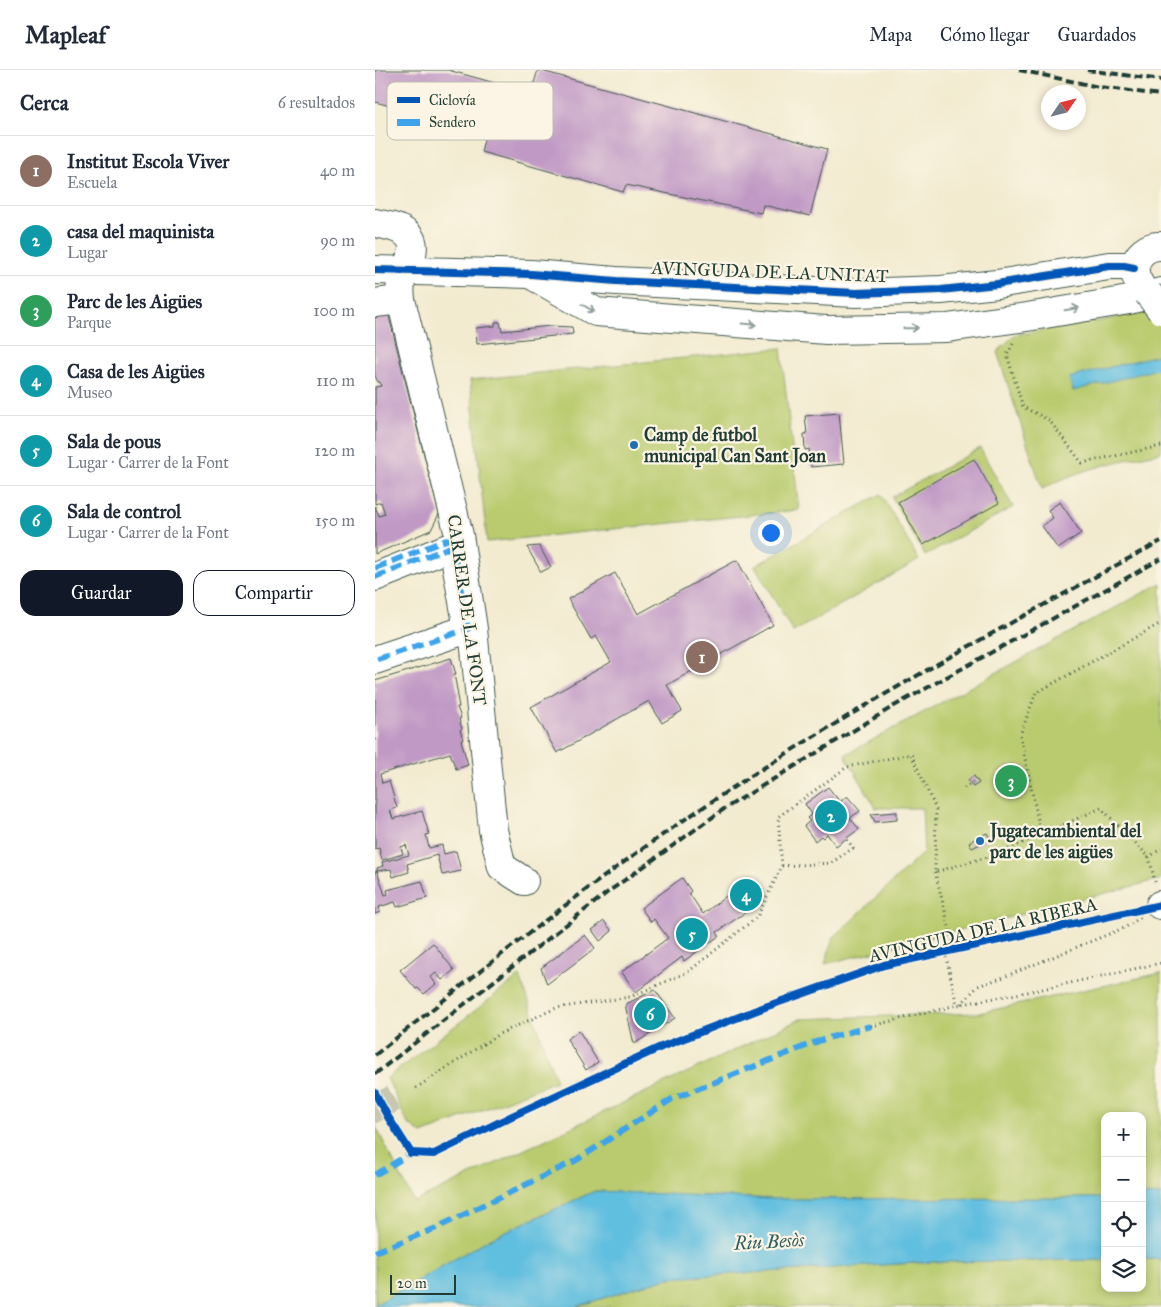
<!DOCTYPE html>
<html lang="es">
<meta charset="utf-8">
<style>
body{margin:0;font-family:"IM FELL Great Primer",serif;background:#f6f6f7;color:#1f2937}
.controls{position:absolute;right:15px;bottom:15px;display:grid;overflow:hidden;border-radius:10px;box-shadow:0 2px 8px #0003}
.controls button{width:45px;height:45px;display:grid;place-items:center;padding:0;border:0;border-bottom:1px solid #e0e1e3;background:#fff;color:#1f2937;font:25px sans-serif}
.compass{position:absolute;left:666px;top:15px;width:45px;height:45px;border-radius:50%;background:#fff;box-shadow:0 2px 8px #0003;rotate:55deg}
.scale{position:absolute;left:15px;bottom:12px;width:66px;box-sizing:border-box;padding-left:5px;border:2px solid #1f3d34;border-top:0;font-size:14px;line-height:18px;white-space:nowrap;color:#1f3d34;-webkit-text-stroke:4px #fcf5e5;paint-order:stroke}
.you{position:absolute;left:395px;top:462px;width:18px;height:18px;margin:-12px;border:4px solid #fff;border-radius:50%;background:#1a73e8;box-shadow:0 0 0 8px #1a73e833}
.badge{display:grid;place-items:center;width:32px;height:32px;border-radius:50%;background:#111827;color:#fff;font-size:16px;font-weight:700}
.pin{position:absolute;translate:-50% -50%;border:2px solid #fff;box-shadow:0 1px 5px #0006}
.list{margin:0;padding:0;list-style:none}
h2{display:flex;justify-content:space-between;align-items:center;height:65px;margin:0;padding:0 20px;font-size:21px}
h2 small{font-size:16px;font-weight:400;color:#747a83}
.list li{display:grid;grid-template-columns:32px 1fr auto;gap:15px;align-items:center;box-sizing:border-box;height:70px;padding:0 20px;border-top:1px solid #e0e1e3}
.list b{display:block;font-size:19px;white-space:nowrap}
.list p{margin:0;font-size:16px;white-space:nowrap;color:#747a83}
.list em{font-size:16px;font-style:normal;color:#747a83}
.actions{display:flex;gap:10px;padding:15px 20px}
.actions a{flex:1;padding:11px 0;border:1px solid #111827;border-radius:15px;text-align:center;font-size:18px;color:#111827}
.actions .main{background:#111827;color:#fff}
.icon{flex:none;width:28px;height:28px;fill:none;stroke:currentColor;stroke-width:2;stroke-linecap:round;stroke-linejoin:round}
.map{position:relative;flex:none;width:786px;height:1237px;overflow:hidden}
header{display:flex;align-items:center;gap:30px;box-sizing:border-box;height:70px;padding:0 25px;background:#fff;border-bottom:1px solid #e0e1e3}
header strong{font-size:24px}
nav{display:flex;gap:28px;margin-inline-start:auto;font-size:18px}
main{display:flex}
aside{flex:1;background:#fff}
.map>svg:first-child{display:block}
.green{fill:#b9cb6e;stroke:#6c8451}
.water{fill:#61bedf;stroke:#407e8a}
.building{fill:#c099c5}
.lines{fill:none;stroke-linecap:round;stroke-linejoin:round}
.minor-tunnel{stroke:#c8c8b1;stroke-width:28;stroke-dasharray:28 14;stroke-linecap:butt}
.minor-casing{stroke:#3f574b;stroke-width:30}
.path{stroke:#3f574b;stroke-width:3;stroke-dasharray:1 4;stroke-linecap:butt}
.minor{stroke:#fff;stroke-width:28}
.rail{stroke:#1f3d34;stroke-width:4;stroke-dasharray:8 4;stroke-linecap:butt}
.minor-bridge-casing{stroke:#3f574b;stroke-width:30;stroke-linecap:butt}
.minor-bridge{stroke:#fff;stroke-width:28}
.quiet{stroke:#3da4eb;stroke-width:6;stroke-dasharray:12 6;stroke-linecap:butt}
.cycleway-casing{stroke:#fcf5e5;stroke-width:11}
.cycleway{stroke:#0057b8;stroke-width:8}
.oneway{stroke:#8f9e9a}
.poi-dot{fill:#1f6fb2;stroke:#fcf5e5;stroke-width:2}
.labels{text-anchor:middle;stroke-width:4.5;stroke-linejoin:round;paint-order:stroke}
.street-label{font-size:18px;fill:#1f3d34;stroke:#fcf5e5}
.poi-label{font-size:18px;font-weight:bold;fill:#1f3d34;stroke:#fcf5e5;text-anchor:start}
.water-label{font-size:19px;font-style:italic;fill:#305d5f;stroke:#fcf5e5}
.key{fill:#fcf5e5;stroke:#babeb0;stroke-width:1}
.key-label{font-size:14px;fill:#1f3d34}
</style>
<header>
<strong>Mapleaf</strong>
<nav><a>Mapa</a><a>Cómo llegar</a><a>Guardados</a></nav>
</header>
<main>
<aside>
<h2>Cerca<small>6 resultados</small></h2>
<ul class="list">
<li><span class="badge" style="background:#8d6e63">1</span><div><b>Institut Escola Viver</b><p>Escuela</p></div><em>40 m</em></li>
<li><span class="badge" style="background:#0f9aa8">2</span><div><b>casa del maquinista</b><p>Lugar</p></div><em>90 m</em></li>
<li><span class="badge" style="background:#2e9e5b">3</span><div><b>Parc de les Aigües</b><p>Parque</p></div><em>100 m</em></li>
<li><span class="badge" style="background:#0f9aa8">4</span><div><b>Casa de les Aigües</b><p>Museo</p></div><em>110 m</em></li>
<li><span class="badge" style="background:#0f9aa8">5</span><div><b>Sala de pous</b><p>Lugar · Carrer de la Font</p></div><em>120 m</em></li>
<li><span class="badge" style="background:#0f9aa8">6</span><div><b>Sala de control</b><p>Lugar · Carrer de la Font</p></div><em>150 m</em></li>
</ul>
<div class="actions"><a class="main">Guardar</a><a>Compartir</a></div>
</aside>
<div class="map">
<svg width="786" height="1237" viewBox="0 0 786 1237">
<rect width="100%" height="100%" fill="#fcf5e5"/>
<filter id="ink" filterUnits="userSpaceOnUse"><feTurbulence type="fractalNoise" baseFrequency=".02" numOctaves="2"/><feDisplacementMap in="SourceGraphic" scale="10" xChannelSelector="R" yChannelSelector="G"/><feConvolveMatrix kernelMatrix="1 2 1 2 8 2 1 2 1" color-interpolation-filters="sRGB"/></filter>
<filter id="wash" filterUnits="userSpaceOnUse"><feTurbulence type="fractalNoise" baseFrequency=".0096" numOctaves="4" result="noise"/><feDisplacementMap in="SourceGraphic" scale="20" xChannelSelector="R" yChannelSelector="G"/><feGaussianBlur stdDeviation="1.12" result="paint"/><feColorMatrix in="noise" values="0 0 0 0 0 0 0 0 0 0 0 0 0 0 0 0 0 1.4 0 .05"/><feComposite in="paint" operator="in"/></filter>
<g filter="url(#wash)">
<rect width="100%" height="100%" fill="#f2ebd0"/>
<g class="green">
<path d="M786,239V382C745,391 704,399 667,419L622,282L639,265L724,251Z"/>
<path d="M406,278L424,440L112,472L95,310Z"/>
<path d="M605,378L638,437L550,486L517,427Z"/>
<path d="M506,424L544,490L418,562L380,496Z"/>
<path d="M786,513V809L450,894L458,868L549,782L547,738H501L470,685Z"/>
<path d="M786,903V1125L767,1126V1046H730V1128L398,1129L220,1121L116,1168L0,1235V1055L39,1132L425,949L604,943Z"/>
<path d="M145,906L181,1011L47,1064L33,1054L12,1008Z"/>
<path d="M767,1189H786V1237H200L291,1208L555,1192L730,1190V1218H767Z"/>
</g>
<g class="water">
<path d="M786,284V298L698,321L694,308Z"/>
<path d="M220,1121L398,1129L730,1128V1190L555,1192L292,1208L200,1237H0V1235L116,1168Z"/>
<path d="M786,1125V1189H767V1126Z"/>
</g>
<g id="blocks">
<g class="building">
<path d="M0,0H73L156,23L163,0L452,79L435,146L388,135L386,143L251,115L248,122L106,82L111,61L0,32Z"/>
<path d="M12,239L64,444L56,460L0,484V436L4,446L10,444L6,432L0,434V317L6,316L5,312H3L0,306V241Z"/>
<path d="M120,252H125L127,261L176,256L197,257L198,264L102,274L101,258L120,256Z"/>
<path d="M464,343L469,394L436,397L434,379L430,380L429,364H432L430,346Z"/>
<path d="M599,389L624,433L548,475L523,432Z"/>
<path d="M685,432L706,463L683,479L667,456L678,448L673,440Z"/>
<path d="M164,476L176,497L166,502L152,477Z"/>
<path d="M362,490L398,555L292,615L307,641L287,653L274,631L182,683L156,637L236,592L221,566L216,569L193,529L240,503L263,544Z"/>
<path d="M76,588L81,604H79L83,625L82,626L84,637H82L86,648L84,649L87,659L85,660L88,669L86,670L93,695L81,699L75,683L5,704L7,713L14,711L22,738L15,740L18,749L47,741L54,764L51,765L54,778L67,775L69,784L81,781L86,801L67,805L62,785L32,794L34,802L18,807L16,799L2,801V798L8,796L7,792L34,785L31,775L26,777L28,784L7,790L4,778L0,779V611Z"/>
<path d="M599,706L604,713L598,717L593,710Z"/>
<path d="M453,717L465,732L472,726L485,741L475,748L484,759L461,776L452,764L448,768L446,766L440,771L429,756L435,751L432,748L437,744L430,734Z"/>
<path d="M522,742V750L500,752L496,744Z"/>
<path d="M612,763L615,769L597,778L594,772Z"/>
<path d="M2,801L10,825L13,824L12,820L47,811L52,828L22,837L20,832L4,837L5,842L0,844V802Z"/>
<path d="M307,808L316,821L314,823L328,844L363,817L378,837L342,862L344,866L309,891L307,887L261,922L246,901H248L293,868L279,849L276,852L266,838Z"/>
<path d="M229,851L237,861L225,871L217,860Z"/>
<path d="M210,865L220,878L172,914L166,898Z"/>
<path d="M58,873L79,900L67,910L61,903L56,907L61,914L49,924L43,918L41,919L25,900Z"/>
<path d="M280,920L300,948L259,974L251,939V934Z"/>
<path d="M204,961L223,992L211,1000L192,969Z"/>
</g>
</g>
</g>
<g filter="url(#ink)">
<use href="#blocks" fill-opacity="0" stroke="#3f574b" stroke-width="1"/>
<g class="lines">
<path class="minor-tunnel" d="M0,1023L13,1047"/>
<defs>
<g id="minor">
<path d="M0,153C20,157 45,161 36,188C34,193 29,197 28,202C25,211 25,221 26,230L84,465L98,559L118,760L127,797L149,811"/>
<path d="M0,200L156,204L241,211L481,223L566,220L622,214L734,196H749L759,198"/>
<path d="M162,208L221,242L451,260L572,258L652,247L754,230L786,222"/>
<path d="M765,215C762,210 759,204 760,199C760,185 773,175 786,176"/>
<path d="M0,233L26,230"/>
<path d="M0,507L78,476L93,559L0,590"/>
<path d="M785,835H786"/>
</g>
</defs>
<use href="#minor" class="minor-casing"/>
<g class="path">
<path d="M638,274L632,285L648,337L674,350L707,393L786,376"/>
<path d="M589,718L598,712"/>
<path d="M666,764L645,665L661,623L786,553"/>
<path d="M407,796L456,793L478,778L471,768"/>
<path d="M560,802L580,880"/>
<path d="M780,812L774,787L786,779"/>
<path d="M570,882L582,935"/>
<path d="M586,934L603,916L629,907L751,857L766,847"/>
<path d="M496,956L582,935L663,920L786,893"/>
<path d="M41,1018L124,964L181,938L255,927L313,902L382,847L407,796L403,747L472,697L536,684L561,739L560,802L623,784L726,738L774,787"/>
<path d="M13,1047L36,1083L59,1084L137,1046L286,977L390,937L509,895L761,840"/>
</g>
<use href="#minor" class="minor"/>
<g class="rail">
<path d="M644,0L724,17L786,25"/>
<path d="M712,0L786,10"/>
<path d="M0,985C110,897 219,809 336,732C479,637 635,553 786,471"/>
<path d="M0,1004L233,822L349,739L519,636L786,489"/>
</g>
<defs>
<path id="minor-bridge" d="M773,223L786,240"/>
</defs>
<use href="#minor-bridge" class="minor-bridge-casing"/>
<use href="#minor-bridge" class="minor-bridge"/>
<g class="quiet">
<path d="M0,498L84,465"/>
<path d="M0,507L78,476L93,559L0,590"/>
<path d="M0,1105L36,1083"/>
<path d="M0,1182L59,1159L200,1091L297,1029L446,970L496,956"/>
</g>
<defs>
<g id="cycleway">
<path d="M0,200L156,204L241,211L481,223L566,220L622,214L734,196H749L759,198"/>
<path d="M0,1023L13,1047L36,1083"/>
<path d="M36,1083L59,1084L137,1046L286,977L390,937L509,895L786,835"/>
</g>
</defs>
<use href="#cycleway" class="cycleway-casing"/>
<use href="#cycleway" class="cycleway"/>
</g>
<defs><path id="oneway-shaft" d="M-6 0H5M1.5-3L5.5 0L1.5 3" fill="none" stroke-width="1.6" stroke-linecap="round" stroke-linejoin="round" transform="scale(1.25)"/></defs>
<g class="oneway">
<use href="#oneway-shaft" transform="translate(213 238) rotate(30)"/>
<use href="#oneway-shaft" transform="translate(697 239) rotate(-10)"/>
<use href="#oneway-shaft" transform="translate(374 254) rotate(4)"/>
<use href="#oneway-shaft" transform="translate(536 258) rotate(-1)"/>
</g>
</g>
<g class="poi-dot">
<circle cx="259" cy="375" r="5"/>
<circle cx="605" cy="771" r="5"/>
</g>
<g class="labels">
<g class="street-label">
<text transform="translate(395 202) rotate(2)" y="6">AVINGUDA DE LA UNITAT</text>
<text transform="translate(92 540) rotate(82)" y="6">CARRER DE LA FONT</text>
<text transform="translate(608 860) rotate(-13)" y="6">AVINGUDA DE LA RIBERA</text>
</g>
<g class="poi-label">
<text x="269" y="371">Camp de futbol<tspan x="269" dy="21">municipal Can Sant Joan</tspan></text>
<text x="615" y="767">Jugatecambiental del<tspan x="615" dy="21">parc de les aigües</tspan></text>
</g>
<g class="water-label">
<text transform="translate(394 1171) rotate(-3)" y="7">Riu Besòs</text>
</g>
</g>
<rect x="12" y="12" width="166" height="58" rx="8" class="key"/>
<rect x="22" y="27" width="23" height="6" fill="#0057b8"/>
<rect x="22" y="49" width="23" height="7" fill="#3da4eb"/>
<g class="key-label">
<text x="54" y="35">Ciclovía</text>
<text x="54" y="57">Sendero</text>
</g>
</svg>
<div class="controls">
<button>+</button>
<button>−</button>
<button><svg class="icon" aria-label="locate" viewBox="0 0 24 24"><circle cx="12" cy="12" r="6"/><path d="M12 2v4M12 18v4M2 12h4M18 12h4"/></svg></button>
<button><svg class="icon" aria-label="layers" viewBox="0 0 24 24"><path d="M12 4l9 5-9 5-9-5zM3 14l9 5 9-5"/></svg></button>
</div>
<svg class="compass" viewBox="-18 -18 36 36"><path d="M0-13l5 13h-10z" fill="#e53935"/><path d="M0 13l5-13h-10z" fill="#747a83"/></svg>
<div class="scale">20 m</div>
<div class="you"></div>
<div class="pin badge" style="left:327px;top:587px;background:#8d6e63">1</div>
<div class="pin badge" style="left:456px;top:746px;background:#0f9aa8">2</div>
<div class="pin badge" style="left:636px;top:711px;background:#2e9e5b">3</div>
<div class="pin badge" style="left:371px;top:825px;background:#0f9aa8">4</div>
<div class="pin badge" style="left:317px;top:864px;background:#0f9aa8">5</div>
<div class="pin badge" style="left:275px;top:944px;background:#0f9aa8">6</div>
</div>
</main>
